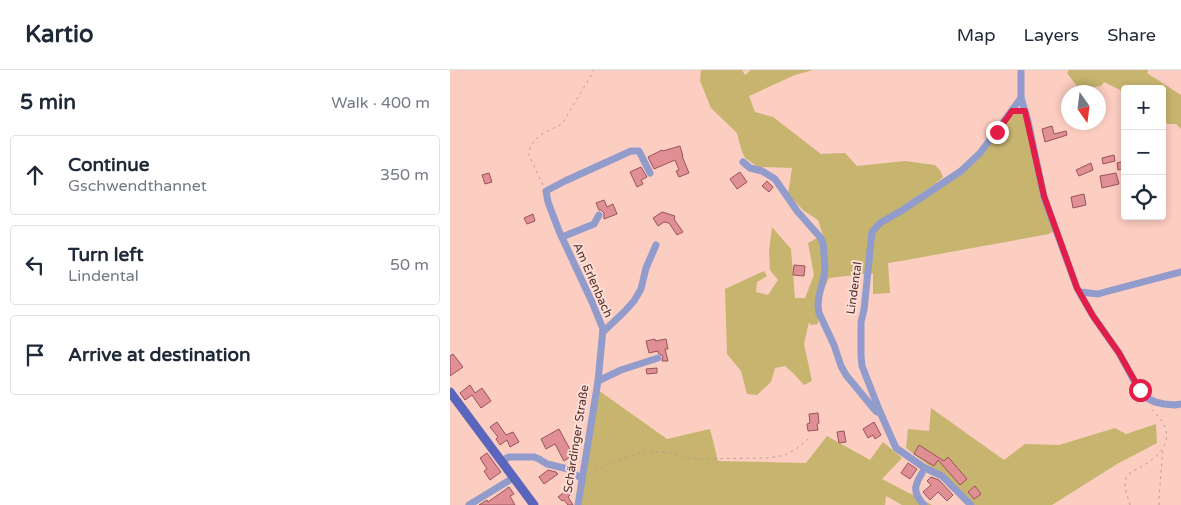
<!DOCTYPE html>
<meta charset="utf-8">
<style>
body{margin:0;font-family:"Varela Round",sans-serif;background:#f2f2f3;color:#1f2937}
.controls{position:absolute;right:15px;top:15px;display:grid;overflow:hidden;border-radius:5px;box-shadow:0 2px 8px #0003}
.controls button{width:45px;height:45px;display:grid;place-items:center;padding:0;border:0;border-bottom:1px solid #e0e1e3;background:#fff;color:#1f2937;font:25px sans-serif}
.compass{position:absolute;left:611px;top:15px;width:45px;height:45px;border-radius:50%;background:#fff;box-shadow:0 2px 8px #0003;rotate:166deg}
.stop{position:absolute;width:15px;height:15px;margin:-11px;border:4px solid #e11d48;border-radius:50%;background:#fff}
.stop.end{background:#e11d48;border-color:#fff;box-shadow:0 1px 5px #0008}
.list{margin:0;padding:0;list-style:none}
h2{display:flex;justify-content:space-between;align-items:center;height:65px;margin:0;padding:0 20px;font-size:21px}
h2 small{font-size:16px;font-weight:400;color:#747a83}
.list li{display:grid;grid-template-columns:32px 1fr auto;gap:15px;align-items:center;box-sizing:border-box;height:80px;margin:0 10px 10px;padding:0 10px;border:1px solid #e0e1e3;border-radius:5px}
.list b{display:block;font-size:19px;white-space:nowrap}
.list p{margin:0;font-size:16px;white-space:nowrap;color:#747a83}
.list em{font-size:16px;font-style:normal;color:#747a83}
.icon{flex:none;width:28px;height:28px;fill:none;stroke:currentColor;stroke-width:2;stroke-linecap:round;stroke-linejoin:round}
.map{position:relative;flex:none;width:731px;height:435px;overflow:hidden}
header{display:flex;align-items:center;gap:30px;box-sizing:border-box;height:70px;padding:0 25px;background:#fff;border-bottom:1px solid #e0e1e3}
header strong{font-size:24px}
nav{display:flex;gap:28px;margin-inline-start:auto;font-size:18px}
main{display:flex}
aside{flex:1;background:#fff}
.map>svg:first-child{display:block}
.green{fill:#c7b46e}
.building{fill:#e08f95;stroke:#9a535a}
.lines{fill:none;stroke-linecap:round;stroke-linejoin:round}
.path{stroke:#c2998f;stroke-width:1;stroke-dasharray:2.5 4;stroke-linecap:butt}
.minor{stroke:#919ccc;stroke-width:7}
.major{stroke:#5966bc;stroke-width:9}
.route{stroke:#e11d48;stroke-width:6}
.labels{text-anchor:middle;stroke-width:4;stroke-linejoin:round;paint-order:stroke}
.street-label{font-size:12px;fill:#51322b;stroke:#feded6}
</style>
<header>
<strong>Kartio</strong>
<nav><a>Map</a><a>Layers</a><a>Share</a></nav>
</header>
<main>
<aside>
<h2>5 min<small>Walk · 400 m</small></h2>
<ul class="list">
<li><svg class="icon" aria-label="ahead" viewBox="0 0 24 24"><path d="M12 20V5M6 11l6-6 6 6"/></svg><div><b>Continue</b><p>Gschwendthannet</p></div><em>350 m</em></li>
<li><svg class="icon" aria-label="left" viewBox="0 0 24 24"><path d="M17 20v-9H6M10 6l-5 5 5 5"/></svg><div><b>Turn left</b><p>Lindental</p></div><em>50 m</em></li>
<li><svg class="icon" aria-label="arrive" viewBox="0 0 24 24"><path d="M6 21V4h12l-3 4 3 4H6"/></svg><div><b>Arrive at destination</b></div></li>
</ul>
</aside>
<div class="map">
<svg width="731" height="435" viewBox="0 0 731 435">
<rect width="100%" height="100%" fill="#fccdc1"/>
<g class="green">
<path d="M251,0H292L295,5L301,0H363L345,5L299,26L305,42L323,47L371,84L395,83L407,96L455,91L485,95L490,100L493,107L486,113L447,140L434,154L532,84L563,45C567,42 570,43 574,46L604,161L599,164L451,191L438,193L440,223L423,224V203L379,208L368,231V254L361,255L359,252L354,274L362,311L354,315L343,303L335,296L325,298L321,312L307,325L297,324L291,301L277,284L275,219L314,201L317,206L307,212L306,222L318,225L328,210L320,200L319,181L322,157L341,179L345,228H355L364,205L358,173L373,165L368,150L354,141L338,124L342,98L308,97L295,88L291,79L287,63L261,38L250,11Z"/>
<path d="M619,0H698L697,3L731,25V59L726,54H718L712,51V19H675V28L670,20L654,12L651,16L629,19L617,3Z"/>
<path d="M148,320L217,369L260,359L268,391L356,393L377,366L420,390L433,372L452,388L432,409L482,435H452L436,426L435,435H131Z"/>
<path d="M481,338L554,390L575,374L609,375L665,358L676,364L706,354L707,373L667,394L602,435H525L511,420L456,378L458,359L479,361Z"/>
</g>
<g class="building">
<path d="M602,56L604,64L616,61L617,65L595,72L592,59Z"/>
<path d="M230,76L233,86H232L239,103L229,107L226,101L229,100L225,90L204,99L198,87L212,80L213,81Z"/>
<path d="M664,85L665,91L653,94L652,88Z"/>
<path d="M675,91V98L668,100L667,93Z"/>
<path d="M641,93L643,100L629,106L626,100Z"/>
<path d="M191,97L197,107L191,110L193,114L187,117L180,102Z"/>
<path d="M290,102L297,112L287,119L280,109Z"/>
<path d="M39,103L42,112L35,114L32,105Z"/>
<path d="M666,103L669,114L652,118L650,106Z"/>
<path d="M317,111L323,117L319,122L312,116Z"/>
<path d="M634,124L636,135L623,138L621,127Z"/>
<path d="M154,130L157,137L163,134L167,144L154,149V143L151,140H149L146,133Z"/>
<path d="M212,142L225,146L224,149L233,162L227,165L219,153L214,152L208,156L203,148Z"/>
<path d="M83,144L85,151L77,154L74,148Z"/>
<path d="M344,195L355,196L354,206L343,205Z"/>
<path d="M205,269V271L216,269L218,279H215L218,291H212L213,286L208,283V281L199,283L196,271Z"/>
<path d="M3,284L13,297L0,306V286Z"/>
<path d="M207,298V303L197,304L196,299Z"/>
<path d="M20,315L25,323L32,318L41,331L31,338L22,325L15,330L10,323Z"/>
<path d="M368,343L369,353L367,354L368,360L358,361L357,354L360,353L359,344Z"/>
<path d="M47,352L56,365L63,362L69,372L60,377L57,370L50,375L46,369L48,367L40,357Z"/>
<path d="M424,352L431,365L425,369L423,365L418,368L413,359Z"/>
<path d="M109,359L123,385L114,391L105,374L96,379L91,369Z"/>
<path d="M394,361L396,372L389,373L387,362Z"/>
<path d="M469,375L494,391L498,387L517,409L510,415L488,390L484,396L464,384Z"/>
<path d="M37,383L51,402L40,410L34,401L37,399L30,388Z"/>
<path d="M458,393L467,399L460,409L451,403Z"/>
<path d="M98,400L106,402L108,404L94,414L89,407Z"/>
<path d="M481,407L489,410L503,425L497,431L488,422L480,430L473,422L481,415L477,411Z"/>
<path d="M525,416L531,424L524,429L518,422Z"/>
<path d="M59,417L64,424L60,426L65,435H29L37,430L38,432Z"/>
<path d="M117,420L120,425L118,427L123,435H118L114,430L112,431L108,427Z"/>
</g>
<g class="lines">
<g class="path">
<path d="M93,115L78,83L82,74L90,65L112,54L142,4L143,0"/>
<path d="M139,403L171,389L195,381L220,383L243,389L319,388L335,385L346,379L358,369"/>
<path d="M680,435C678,427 673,416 676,408C679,402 686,400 691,397C705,389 722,375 715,357C712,350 705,343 701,338"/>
<path d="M709,435V428L713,378"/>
</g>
<g class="minor">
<path d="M571,0V28L578,51L594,127L627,218L643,246L669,283L689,320L697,328L705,332L714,334L725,335L731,334"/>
<path d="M293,92L300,98L312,101L325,109L347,141L370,167L373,173L375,196L374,206L369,226L368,236L369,243L384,275L391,296L396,305L424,339L427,342H430"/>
<path d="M112,167L144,154L149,145"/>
<path d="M630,222L648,224L655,222L731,202"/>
<path d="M153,262L174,242L184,231L191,219L196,198L206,175"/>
<path d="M148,311L153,259L142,232L109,161L98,132L96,121L115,111L181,81H189L200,103"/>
<path d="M51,391L59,387H84L89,389L97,394L118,399L132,409"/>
<path d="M19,435L63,408"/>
<path d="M128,435L148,311L171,300L208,288"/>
<path d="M474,435C460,420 466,413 475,398"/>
<path d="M521,435L492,406L475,398L446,378L430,342L412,296L411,286V252L414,240L422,162L430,153L451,141L511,101L530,83L571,28"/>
</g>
<path class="major" d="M0,322L84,435"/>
</g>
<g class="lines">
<path class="route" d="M547,62L562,41H575L594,126L627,218L643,246L669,283L690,320"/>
</g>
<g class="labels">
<g class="street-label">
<text transform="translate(143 210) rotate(66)" y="4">Am Erlenbach</text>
<text transform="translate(404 218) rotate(-82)" y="4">Lindental</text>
<text transform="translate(126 369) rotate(-81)" y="4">Schärdinger Straße</text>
</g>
</g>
</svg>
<div class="controls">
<button>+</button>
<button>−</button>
<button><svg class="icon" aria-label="locate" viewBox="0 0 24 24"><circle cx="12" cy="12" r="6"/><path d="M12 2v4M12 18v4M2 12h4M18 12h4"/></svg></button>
</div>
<svg class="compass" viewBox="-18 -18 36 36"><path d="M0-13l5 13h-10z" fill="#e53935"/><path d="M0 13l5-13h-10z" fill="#747a83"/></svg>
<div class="stop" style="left:690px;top:320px"></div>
<div class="stop end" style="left:547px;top:62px"></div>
</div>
</main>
